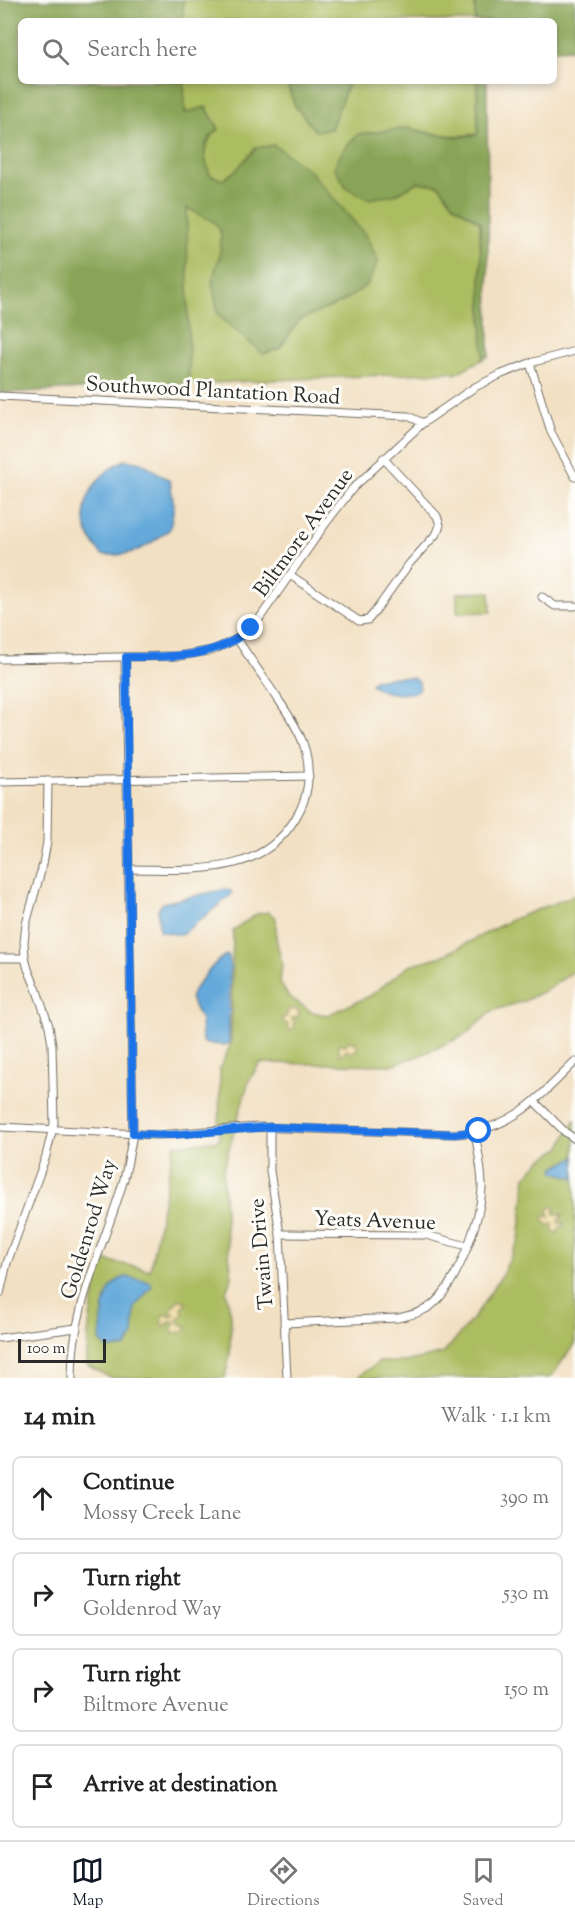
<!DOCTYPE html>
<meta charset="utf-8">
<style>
body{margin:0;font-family:"Sorts Mill Goudy",serif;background:#f6f6f6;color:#222}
.scale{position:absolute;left:18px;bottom:15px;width:88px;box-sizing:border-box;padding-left:6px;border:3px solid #2b2b2b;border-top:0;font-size:16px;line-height:21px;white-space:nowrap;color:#2b2b2b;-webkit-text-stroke:4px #fdfcf7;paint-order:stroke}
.stop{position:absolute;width:18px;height:18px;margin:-14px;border:4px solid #1a73e8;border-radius:50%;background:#fff}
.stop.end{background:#1a73e8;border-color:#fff;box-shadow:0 2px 6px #0008}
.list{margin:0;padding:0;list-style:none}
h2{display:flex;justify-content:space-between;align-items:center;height:78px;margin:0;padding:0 24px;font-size:26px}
h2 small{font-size:20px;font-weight:400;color:#767676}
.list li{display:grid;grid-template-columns:39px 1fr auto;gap:18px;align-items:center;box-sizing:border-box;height:84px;margin:0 12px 12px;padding:0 12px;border:2px solid #e0e0e0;border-radius:9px}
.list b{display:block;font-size:22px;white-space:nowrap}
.list p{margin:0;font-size:20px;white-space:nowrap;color:#767676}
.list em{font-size:20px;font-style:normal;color:#767676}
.icon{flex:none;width:33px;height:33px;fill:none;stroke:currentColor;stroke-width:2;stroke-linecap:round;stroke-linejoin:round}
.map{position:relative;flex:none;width:575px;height:1378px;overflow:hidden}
.search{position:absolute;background:#fff;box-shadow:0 3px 9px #0003;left:18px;right:18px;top:18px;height:66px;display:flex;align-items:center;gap:15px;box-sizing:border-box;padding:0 21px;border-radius:9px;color:#767676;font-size:22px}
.sheet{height:462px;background:#fff}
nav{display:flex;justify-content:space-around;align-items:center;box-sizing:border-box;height:84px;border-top:2px solid #e0e0e0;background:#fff;font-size:16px;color:#767676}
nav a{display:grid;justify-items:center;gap:3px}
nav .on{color:#111827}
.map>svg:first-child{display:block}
.green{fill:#acbc60;stroke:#6c7446;stroke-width:1.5}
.forest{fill:#89a456;stroke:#5a6840;stroke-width:1.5}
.sand{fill:#eeda9e;stroke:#8c8264;stroke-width:1.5}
.water{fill:#64a9da;stroke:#486a82;stroke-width:1.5}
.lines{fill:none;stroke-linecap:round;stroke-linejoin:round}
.minor-casing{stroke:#716a60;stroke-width:9}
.minor{stroke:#fff;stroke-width:7}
.route{stroke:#1a73e8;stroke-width:8}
.labels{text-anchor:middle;stroke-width:6;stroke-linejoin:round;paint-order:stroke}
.street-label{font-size:21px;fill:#2b2b2b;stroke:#fdfcf7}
</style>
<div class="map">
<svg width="575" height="1378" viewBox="0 0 575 1378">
<rect width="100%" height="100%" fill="#fdfcf7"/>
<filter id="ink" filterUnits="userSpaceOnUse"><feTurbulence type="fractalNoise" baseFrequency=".0167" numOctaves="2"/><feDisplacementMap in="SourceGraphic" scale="12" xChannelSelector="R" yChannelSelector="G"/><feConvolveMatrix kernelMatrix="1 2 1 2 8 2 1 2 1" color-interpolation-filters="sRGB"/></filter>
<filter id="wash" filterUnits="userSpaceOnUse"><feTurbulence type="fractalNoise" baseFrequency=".008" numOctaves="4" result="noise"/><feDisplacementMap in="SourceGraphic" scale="24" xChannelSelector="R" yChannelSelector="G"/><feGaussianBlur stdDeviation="1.35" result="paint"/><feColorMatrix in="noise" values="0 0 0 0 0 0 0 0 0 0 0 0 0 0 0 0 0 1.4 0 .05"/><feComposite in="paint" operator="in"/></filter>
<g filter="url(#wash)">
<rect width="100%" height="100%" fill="#f2e0c3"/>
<g class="green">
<rect x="183" y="0" width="292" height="21"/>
<path d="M184,81H286L295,106L331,128L349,81H477L478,134C453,138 432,134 408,128L394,195L418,182L439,185L454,205L480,222L483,359L455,374L453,372L189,384L186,208C195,212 205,215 213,221C230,234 217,265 212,281L279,349L299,320L344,301L366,236L310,172L256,148L237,169L223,180L210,175L203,155L211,135L185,113Z"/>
<path d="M490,592L491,612L457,613V593Z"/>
<path d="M575,895V970L548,989L524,1001L492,1011L465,1035L419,1056L391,1065L260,1063L249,1080L223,1170L226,1231L232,1277L226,1291L231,1316L230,1354L225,1378H111L87,1365C86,1329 93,1295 103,1260L150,1270L174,1145L219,1140L220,1068L231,1043L233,930L257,914L268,912L276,918V938L282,963L280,983L288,996L312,1012L327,1015L370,996L410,965L442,956L513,919Z"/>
<path d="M575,1119V1343L552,1376L548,1378H359L360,1375L379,1362H405L444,1353L475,1316L502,1275L519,1240L526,1176L541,1160L560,1148Z"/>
</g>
<g class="forest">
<path d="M0,0H183V21H21V81H184L185,113L206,107L219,129C201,142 203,155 210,175L223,180L237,169L256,148L274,145L310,171L366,236L378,261L368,284L344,301L300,320L279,349L263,354L218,315L212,281L220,255L221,231L214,222L187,208L189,384L0,393Z"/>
<path d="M475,0H575V49L554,50V21H475Z"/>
<path d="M286,81H349L331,129L315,131L295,106Z"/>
<path d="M477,81H487L489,356L483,359L480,222L454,205L439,185L418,182L394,195L368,199L347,188L334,167L343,150L358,134L408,128L434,134L461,137L478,134Z"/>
</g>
<g class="sand">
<path d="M291,1009H296L299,1013L298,1017L292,1018L295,1027L291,1030L288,1029V1024L284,1023L282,1019L287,1016V1012Z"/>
<path d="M348,1041L356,1043L358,1048L351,1053L347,1050L340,1055L338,1045L340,1043L345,1046Z"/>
<path d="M553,1206L555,1208L554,1214H563L558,1222L559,1224L563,1222L564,1226L559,1228L558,1233L553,1231V1224L548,1225L543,1219L545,1216L550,1217L548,1209Z"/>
<path d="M179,1299L186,1302V1305L182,1308L183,1314L177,1320L182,1325L187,1326L185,1331L174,1333L171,1328L175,1324L174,1321L168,1323L165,1327L162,1324V1318L165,1314L171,1317L175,1315L172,1313L171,1310Z"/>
</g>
<g class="water">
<path d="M125,460L143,463L170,481L174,506L170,529C148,547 132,557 102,555C96,547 88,537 86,527C79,498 100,471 125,460Z"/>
<path d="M396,677L413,678L419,682L420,689C408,697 381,694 371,684L374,680Z"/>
<path d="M226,889L232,892L231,895L181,935L159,931L158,909L163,903Z"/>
<path d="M226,955L229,956L230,964L229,1043L225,1045L206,1044L202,1041L201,1020L190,998C194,987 216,960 226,955Z"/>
<path d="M575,1157V1178L555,1172L554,1168Z"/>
<path d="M126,1277L150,1282L152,1286L135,1307L133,1336L127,1346L124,1348L108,1349L100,1341C102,1321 102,1282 126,1277Z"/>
</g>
</g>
<g filter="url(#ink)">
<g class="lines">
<defs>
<g id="minor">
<path d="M530,363L551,432L575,477"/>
<path d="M0,396L408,416L423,423"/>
<path d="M290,575L359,621L368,620L374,613L409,564L437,533L440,525L437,516L383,458"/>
<path d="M542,597L555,606H575"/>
<path d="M0,659L179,656L213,650L237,639L257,622L326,523L353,488L423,423L475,387L502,374L530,363L575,351"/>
<path d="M0,782L309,776"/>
<path d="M129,869C193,869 266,879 300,810C310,790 311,765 303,743C297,726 286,711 276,696C263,677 250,658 237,639"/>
<path d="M0,958H25"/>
<path d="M535,1102L565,1132L575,1139"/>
<path d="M0,1127L158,1135L256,1127L455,1134C512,1130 537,1099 575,1062"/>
<path d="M270,1127V1171L280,1234L287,1378"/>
<path d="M280,1234L426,1235L467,1246"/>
<path d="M0,1294L7,1263L46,1156L54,1123L52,1045L49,1026L36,988L28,969L25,958L24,942L26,924L43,864L47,842L48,781"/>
<path d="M284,1323L398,1318C410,1315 422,1313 432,1305C458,1283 480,1221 482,1188C482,1169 478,1151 475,1133"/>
<path d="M0,1338L76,1328"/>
<path d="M72,1378C72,1303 104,1248 124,1179C128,1164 130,1149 133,1134L125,657"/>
</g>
</defs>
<use href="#minor" class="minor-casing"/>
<use href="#minor" class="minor"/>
</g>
</g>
<g class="lines" filter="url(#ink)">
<path class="route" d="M251,628C216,659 170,657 126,657L133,1134L171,1135L270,1127L455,1134L479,1131"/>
</g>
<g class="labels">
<g class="street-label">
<text transform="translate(213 390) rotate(3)" y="7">Southwood Plantation Road</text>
<text transform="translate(303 532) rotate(-54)" y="7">Biltmore Avenue</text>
<text transform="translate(375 1220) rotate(2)" y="7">Yeats Avenue</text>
<text transform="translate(88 1229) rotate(-73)" y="7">Goldenrod Way</text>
<text transform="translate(261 1254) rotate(-95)" y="7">Twain Drive</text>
</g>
</g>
</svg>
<div class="scale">100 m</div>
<div class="stop" style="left:479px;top:1131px"></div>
<div class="stop end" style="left:251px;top:628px"></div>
<div class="search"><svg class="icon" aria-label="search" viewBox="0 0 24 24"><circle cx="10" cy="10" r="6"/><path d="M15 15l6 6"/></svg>Search here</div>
</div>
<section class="sheet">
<h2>14 min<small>Walk · 1.1 km</small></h2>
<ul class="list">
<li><svg class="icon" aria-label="ahead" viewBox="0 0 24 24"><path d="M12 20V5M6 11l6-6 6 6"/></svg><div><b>Continue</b><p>Mossy Creek Lane</p></div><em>390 m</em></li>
<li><svg class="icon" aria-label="right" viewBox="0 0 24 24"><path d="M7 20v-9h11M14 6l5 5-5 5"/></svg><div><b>Turn right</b><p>Goldenrod Way</p></div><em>530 m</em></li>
<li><svg class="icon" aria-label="right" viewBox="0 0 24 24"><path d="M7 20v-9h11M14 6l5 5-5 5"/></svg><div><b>Turn right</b><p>Biltmore Avenue</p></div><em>150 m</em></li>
<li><svg class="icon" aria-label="arrive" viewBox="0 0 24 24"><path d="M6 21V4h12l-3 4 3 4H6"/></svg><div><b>Arrive at destination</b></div></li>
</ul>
</section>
<nav>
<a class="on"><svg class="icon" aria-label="map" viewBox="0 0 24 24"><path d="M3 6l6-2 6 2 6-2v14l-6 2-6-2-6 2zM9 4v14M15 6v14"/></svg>Map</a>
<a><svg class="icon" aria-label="directions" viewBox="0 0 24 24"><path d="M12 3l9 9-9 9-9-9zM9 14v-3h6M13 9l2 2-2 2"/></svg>Directions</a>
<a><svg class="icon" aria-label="saved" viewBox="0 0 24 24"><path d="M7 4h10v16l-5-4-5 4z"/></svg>Saved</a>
</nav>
